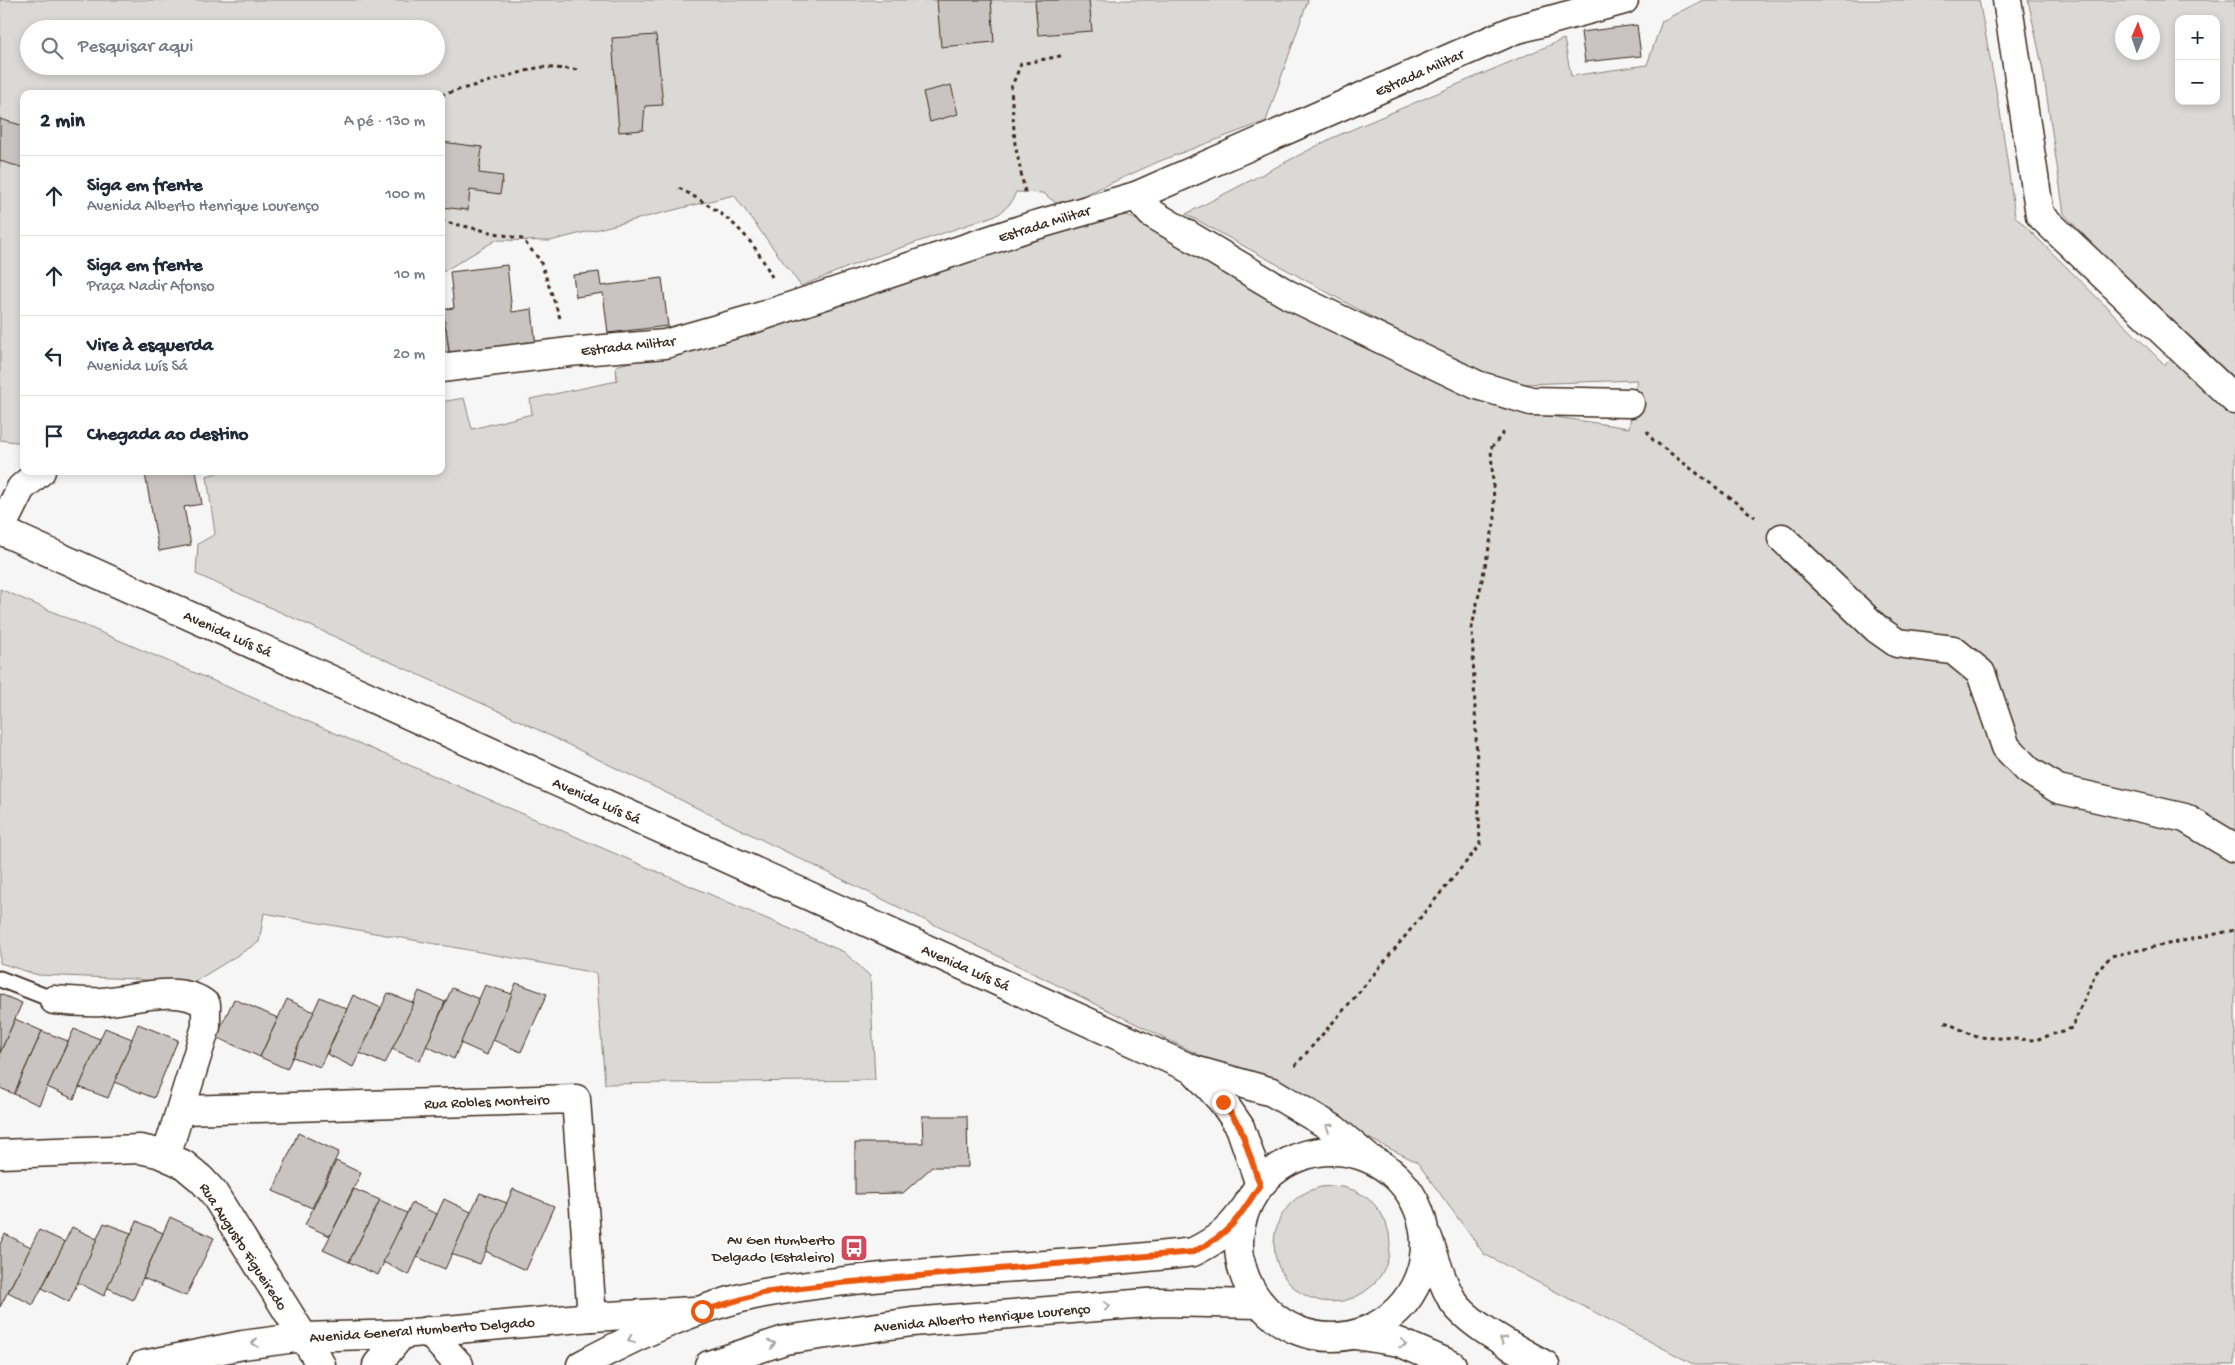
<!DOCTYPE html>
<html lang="pt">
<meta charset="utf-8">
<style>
body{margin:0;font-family:"Gochi Hand",sans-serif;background:#f2f2f3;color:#1f2937}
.controls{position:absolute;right:15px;top:15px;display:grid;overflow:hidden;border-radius:10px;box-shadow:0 2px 8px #0003}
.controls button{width:45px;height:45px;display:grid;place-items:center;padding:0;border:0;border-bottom:1px solid #e0e1e3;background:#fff;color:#1f2937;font:25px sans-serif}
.compass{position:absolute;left:2115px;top:15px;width:45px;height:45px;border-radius:50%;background:#fff;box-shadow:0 2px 8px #0003;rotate:2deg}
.stop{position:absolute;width:15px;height:15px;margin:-11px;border:4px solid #ea580c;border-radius:50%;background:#fff}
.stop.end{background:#ea580c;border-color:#fff;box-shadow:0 1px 5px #0008}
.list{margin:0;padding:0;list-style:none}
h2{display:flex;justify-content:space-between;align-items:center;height:65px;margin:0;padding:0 20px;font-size:21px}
h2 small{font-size:16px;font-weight:400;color:#747a83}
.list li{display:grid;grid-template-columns:32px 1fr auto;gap:15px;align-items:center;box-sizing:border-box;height:80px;padding:0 20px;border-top:1px solid #e0e1e3}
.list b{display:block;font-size:19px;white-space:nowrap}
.list p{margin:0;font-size:16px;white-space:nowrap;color:#747a83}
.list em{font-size:16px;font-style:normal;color:#747a83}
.icon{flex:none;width:28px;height:28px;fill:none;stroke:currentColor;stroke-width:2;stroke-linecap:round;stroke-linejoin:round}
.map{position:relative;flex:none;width:2235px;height:1365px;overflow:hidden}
.search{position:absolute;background:#fff;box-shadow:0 2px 8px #0003;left:20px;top:20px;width:425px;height:55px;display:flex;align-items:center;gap:12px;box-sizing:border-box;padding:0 18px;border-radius:28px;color:#747a83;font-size:19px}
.panel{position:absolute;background:#fff;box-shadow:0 2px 8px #0003;left:20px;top:90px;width:425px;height:385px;border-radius:10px}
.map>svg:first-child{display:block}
.green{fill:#dbd9d6;stroke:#8b827a;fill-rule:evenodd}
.building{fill:#c9c3c1;stroke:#3b2a1e}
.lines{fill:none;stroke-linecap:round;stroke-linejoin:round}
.lane-casing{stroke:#3b2a1e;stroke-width:19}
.street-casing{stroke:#3b2a1e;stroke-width:31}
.secondary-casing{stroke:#3b2a1e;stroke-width:31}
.path{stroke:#3b2a1e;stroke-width:3;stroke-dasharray:4 4;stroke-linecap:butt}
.lane{stroke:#fff;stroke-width:15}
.street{stroke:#fff;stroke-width:28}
.secondary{stroke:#fff;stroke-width:28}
.oneway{stroke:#a79f9a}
.route{stroke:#ea580c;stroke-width:6}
.labels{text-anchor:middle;stroke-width:4;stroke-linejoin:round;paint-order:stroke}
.street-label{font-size:15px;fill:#3b2a1e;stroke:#fff}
.poi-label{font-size:15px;fill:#3b2a1e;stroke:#fff;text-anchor:end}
</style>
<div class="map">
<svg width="2235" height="1365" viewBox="0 0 2235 1365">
<rect width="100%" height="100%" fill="#f7f6f6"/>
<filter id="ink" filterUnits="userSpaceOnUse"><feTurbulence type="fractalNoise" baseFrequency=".02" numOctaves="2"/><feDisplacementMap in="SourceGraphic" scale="10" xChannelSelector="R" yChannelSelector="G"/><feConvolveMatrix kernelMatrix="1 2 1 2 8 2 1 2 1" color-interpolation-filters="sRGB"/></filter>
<g filter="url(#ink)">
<g class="green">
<path d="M0,0H1308L1266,121L1160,161L1060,206L1043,193L1016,192L1011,203L999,214L868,259L801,286L734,195L550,241L496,240L441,273V94H24V443L0,440ZM29,29H436V66H29Z"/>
<path d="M1703,0H1979L2000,111L2015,216L2165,365L2186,344L2064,214L2043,70L2028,0H2235V1365H1695L1484,1254L1417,1162L512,717L196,574L198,544L215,534L207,476L222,471H441V402L464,398L472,429L532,414L530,399L617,381L616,366L860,296L1106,215H1127L1503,409L1629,428L1637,380L1495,385L1186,214L1332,138L1564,39L1571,76L1647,65L1662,21ZM2179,19H2216V101H2179ZM2122,22H2152V52H2122Z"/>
<path d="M0,589L844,952L870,976L875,1080L605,1084L596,973L264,913L259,942L191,984L135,979L38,975L0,963Z"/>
<circle cx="1332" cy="1244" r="58"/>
</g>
<g class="building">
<path d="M937,0H991L994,42L941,47Z"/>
<path d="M1035,0H1089L1092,31L1038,35Z"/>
<path d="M1637,25L1641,56L1585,62L1581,32Z"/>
<path d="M656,35L663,105L645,106L643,130L619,132L612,38Z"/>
<path d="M951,85L958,114L930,122L923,92Z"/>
<path d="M0,119L24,126V168L0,161Z"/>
<path d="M441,142L482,147L479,173L503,176L500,194L470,190L468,210L441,207Z"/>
<path d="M507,265L512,312L532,309L536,348L450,359L443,309L454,308L450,272Z"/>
<path d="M599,272L601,286L662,278L668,326L608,333L603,293L576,297L573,275Z"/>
<path d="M446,328L450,359L441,360V329Z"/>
<path d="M161,471H196L202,504L184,507L191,545L159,551L145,474Z"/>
<path d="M516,983L547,994L521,1052L493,1040Z"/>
<path d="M485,985L512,994L487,1055L460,1043Z"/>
<path d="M452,988L479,999L454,1059L426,1046Z"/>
<path d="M419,991L445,1002L420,1061L392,1049Z"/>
<path d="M388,993L414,1003L385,1064L360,1053Z"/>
<path d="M0,994L22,1003L0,1053Z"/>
<path d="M353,995L381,1008L353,1067L327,1054Z"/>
<path d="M320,997L347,1009L320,1067L293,1057Z"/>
<path d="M234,999L278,1018L260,1057L216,1037Z"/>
<path d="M287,999L314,1012L287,1069L260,1057Z"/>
<path d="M15,1019L42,1031L14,1094L0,1088V1053Z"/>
<path d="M138,1024L178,1040L154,1098L114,1082Z"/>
<path d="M105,1028L132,1039L108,1098L79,1087Z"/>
<path d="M74,1029L100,1039L74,1099L47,1087Z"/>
<path d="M42,1031L68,1041L39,1105L14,1094Z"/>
<path d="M922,1116H967L968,1167H932L903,1193L855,1194V1143H923Z"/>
<path d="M298,1133L339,1152L312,1208L273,1191Z"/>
<path d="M336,1161L361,1173L330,1236L305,1225Z"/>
<path d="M354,1189L380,1200L349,1262L323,1250Z"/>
<path d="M513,1189L554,1206L526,1270L485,1251Z"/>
<path d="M480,1193L507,1203L480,1264L451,1254Z"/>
<path d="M444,1199L471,1212L445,1269L417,1257Z"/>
<path d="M380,1200L407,1213L378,1275L349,1262Z"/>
<path d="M412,1203L437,1214L409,1275L383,1262Z"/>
<path d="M170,1217L214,1238L186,1296L143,1278Z"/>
<path d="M137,1221L163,1233L133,1300L106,1287Z"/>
<path d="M104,1223L131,1233L104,1296L77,1282Z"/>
<path d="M72,1227L97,1239L69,1302L42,1288Z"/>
<path d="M39,1230L65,1242L33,1305L8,1292Z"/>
<path d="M5,1234L31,1247L0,1307V1244Z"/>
</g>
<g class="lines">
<defs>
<path id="lane" d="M0,979L54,1000"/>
<g id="street">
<path d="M2007,0L2040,215L2235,400"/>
<path d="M1136,196L1151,213L1289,295L1477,385L1531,401L1630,403"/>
<path d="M441,368L569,352L665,344L756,318L1029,227L1136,196L1514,30L1624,0"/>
<path d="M0,530L21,488L41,471"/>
<path d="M1782,538L1877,629L1897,643L1953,650L1981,673L2006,747L2028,770L2058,789L2185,818L2235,848"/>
<path d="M54,1000C69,1001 85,1003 101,1002C131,1000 181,983 206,1005V1027L166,1156"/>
<path d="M181,1110L576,1099L592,1317"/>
<path d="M0,1154L140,1149L158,1153L183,1164L201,1179L213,1192L321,1365"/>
<path d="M428,1331L459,1365"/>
<path d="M143,1365L243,1345L303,1337L402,1334L592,1317L693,1311"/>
<path d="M377,1365L402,1334"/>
</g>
<g id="secondary">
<path d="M0,530L1194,1070L1272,1092L1334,1129L1367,1157"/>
<path d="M1194,1070L1223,1102L1240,1127L1260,1185"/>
<circle cx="1332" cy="1244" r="93"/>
<path d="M1428,1238C1435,1257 1440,1278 1450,1296C1463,1323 1519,1350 1545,1365"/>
<path d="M1355,1335L1399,1342L1452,1365"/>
<path d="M581,1365C637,1335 700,1305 764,1293C905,1267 1051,1270 1193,1252C1219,1239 1230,1230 1246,1207"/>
<path d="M709,1365L785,1340L912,1322L1159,1302L1260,1304"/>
</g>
</defs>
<use href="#lane" class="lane-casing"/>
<use href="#street" class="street-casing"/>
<use href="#secondary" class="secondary-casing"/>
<g class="path">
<path d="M441,95L540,67L581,70"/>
<path d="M679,188C724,213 748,229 772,277"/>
<path d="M1025,192L1015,144L1011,88L1021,64L1065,55"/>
<path d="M441,221L522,239L540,260L560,318"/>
<path d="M1647,431L1653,440L1755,517"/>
<path d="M1945,1022L1977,1037L2035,1040L2072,1028L2095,974L2111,956L2235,930"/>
<path d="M1295,1066L1361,990L1480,845L1472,627L1495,519L1491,448L1506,430"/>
</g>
<use href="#lane" class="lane"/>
<use href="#street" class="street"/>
<use href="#secondary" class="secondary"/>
</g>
<defs><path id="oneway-chevron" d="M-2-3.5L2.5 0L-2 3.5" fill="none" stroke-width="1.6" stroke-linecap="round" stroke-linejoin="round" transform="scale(1.25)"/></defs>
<g class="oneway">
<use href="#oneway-chevron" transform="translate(1329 1127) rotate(-147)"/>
<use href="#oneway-chevron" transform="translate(1107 1306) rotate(-5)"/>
<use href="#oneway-chevron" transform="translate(631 1339) rotate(158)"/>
<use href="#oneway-chevron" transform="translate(1503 1340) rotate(-149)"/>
<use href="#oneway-chevron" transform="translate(255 1343) rotate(172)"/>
<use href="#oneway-chevron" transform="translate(772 1344) rotate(-18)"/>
<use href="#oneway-chevron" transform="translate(1403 1344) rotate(19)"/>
</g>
</g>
<g class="lines" filter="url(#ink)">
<path class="route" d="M702,1311L762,1293L840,1283L1193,1252C1230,1234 1239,1218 1260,1185L1240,1127L1223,1102"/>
</g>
<defs>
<symbol id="bus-square" viewBox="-11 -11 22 22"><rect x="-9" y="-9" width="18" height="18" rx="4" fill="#d1495b" stroke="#fff"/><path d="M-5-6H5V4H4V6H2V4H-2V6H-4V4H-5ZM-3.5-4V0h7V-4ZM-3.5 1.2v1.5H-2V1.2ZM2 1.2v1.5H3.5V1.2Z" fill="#fff"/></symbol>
</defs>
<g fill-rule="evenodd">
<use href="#bus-square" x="838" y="1232" width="32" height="32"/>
</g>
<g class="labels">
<g class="street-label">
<text transform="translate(1419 72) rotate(-24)" y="5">Estrada Militar</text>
<text transform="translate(1044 223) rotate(-17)" y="5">Estrada Militar</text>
<text transform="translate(628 345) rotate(-6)" y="5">Estrada Militar</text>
<text transform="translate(228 633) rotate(24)" y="5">Avenida Luís Sá</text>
<text transform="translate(597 800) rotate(24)" y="5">Avenida Luís Sá</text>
<text transform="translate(966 967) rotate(24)" y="5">Avenida Luís Sá</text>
<text transform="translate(487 1101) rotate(-2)" y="5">Rua Robles Monteiro</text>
<text transform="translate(244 1246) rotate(57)" y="5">Rua Augusto Figueiredo</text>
<text transform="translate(982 1317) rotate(-5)" y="5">Avenida Alberto Henrique Lourenço</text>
<text transform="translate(422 1329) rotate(-4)" y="5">Avenida General Humberto Delgado</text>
</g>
<g class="poi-label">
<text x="835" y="1244">Av Gen Humberto<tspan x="835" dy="17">Delgado (Estaleiro)</tspan></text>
</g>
</g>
</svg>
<div class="controls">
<button>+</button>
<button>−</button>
</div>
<svg class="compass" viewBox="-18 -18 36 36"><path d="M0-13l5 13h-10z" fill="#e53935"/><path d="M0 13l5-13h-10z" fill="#747a83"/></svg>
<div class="stop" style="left:702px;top:1311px"></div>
<div class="stop end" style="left:1223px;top:1102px"></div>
<div class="search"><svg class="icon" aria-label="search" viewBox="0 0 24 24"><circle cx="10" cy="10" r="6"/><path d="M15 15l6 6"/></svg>Pesquisar aqui</div>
<section class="panel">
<h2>2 min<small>A pé · 130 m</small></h2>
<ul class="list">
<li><svg class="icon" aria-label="ahead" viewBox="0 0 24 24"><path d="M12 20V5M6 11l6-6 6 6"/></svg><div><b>Siga em frente</b><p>Avenida Alberto Henrique Lourenço</p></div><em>100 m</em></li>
<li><svg class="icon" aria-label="ahead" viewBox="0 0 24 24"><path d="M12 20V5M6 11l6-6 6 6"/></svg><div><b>Siga em frente</b><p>Praça Nadir Afonso</p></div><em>10 m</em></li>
<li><svg class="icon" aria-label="left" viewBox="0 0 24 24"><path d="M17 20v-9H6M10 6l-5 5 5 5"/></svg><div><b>Vire à esquerda</b><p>Avenida Luís Sá</p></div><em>20 m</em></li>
<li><svg class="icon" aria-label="arrive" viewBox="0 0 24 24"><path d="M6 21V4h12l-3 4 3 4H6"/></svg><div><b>Chegada ao destino</b></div></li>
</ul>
</section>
</div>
